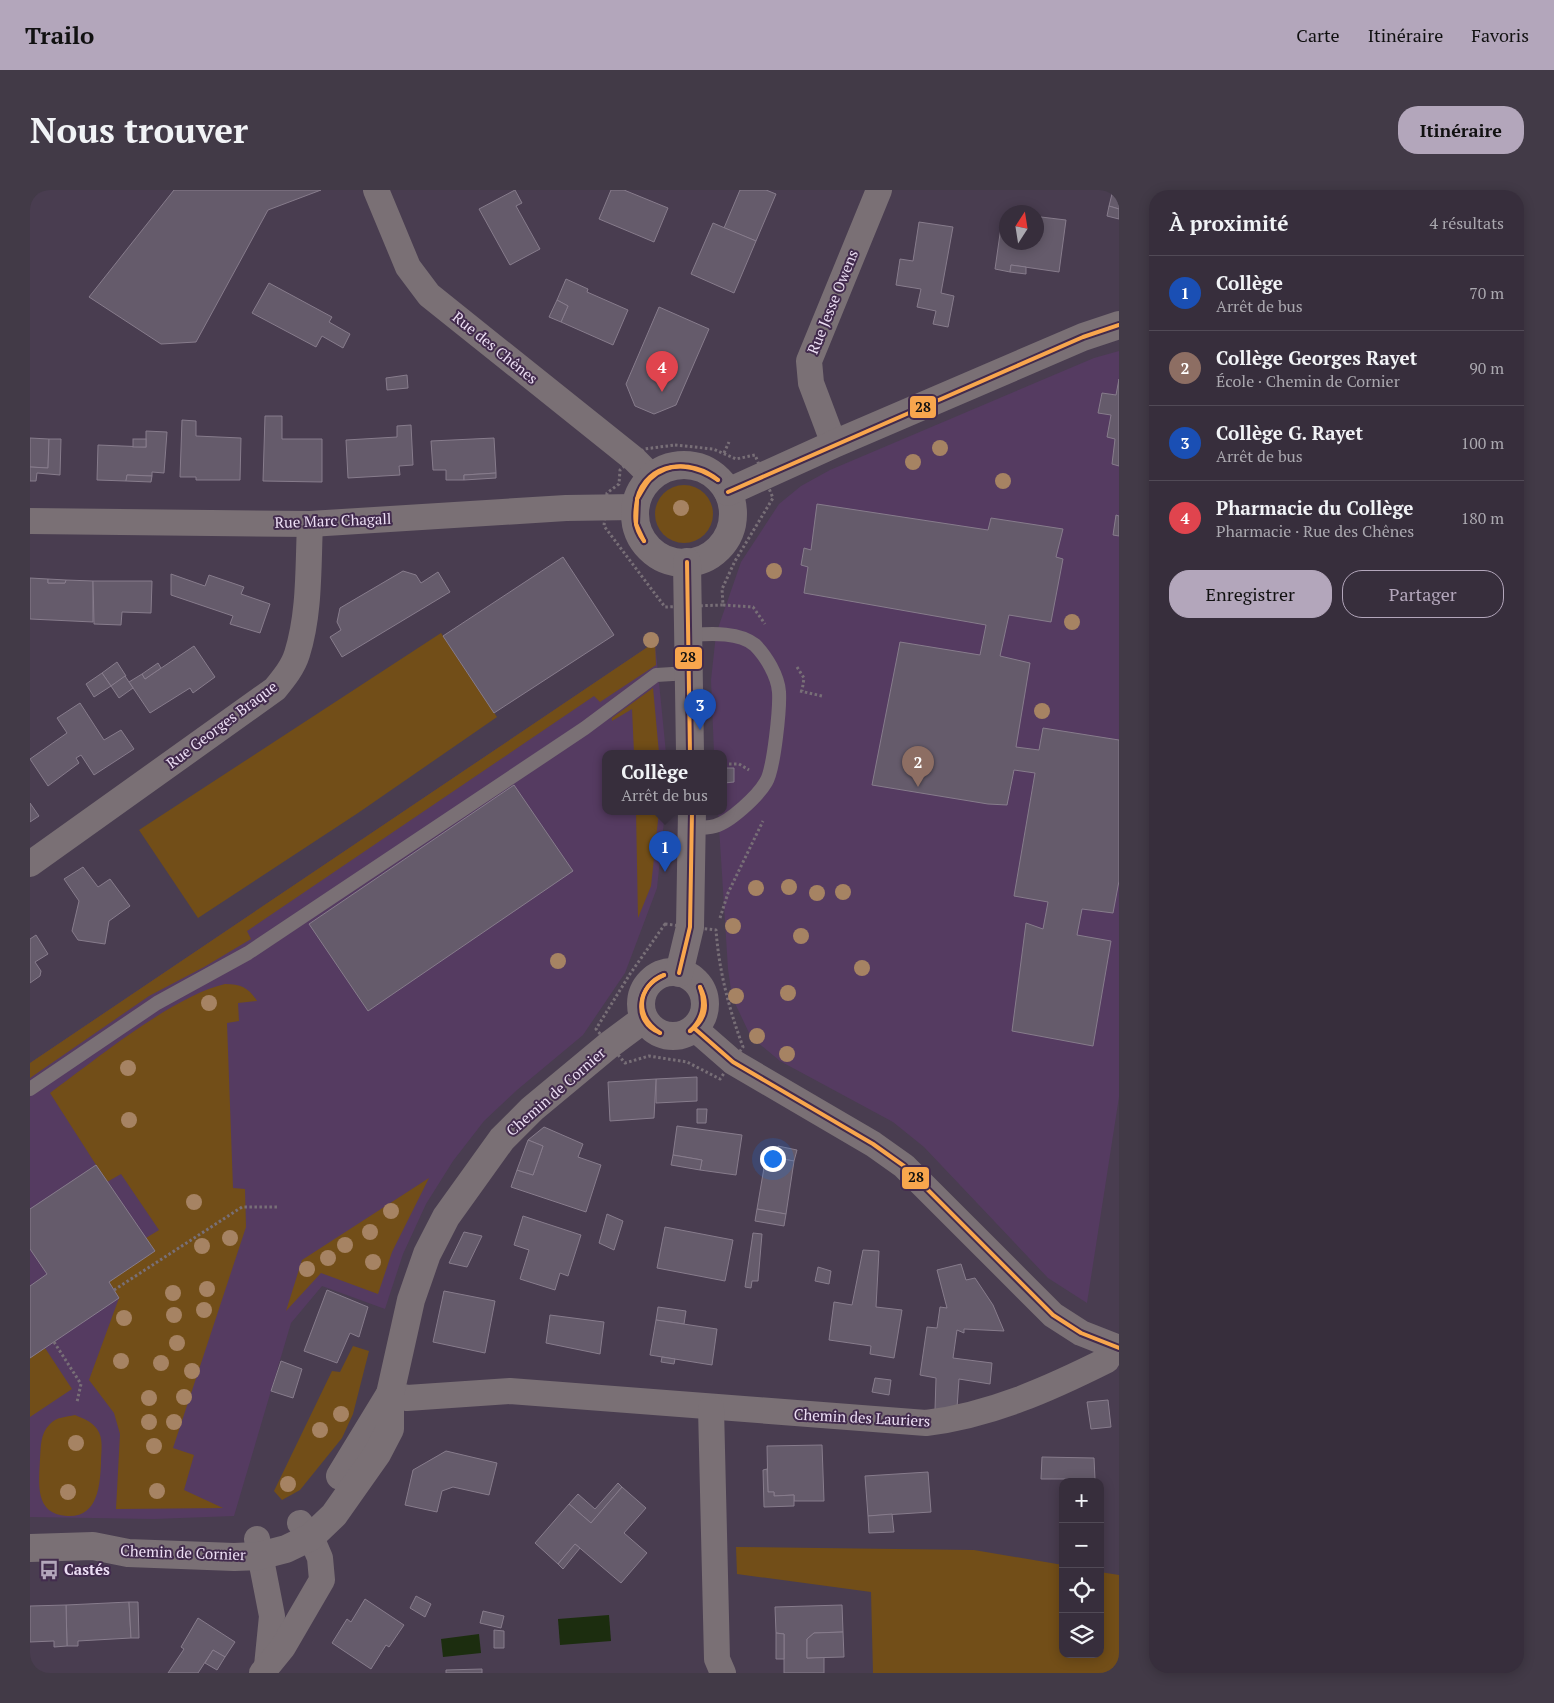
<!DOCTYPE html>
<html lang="fr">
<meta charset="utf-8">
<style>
body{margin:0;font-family:"PT Serif",serif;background:#423a47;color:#f1f3f6}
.controls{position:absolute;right:15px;bottom:15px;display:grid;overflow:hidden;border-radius:10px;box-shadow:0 2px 12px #0003}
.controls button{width:45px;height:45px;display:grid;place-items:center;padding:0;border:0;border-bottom:1px solid #514a56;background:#372e3c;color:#f1f3f6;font:25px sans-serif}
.compass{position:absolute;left:969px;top:15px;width:45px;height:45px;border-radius:50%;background:#372e3c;box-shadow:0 2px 12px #0003;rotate:12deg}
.you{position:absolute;left:742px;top:968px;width:18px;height:18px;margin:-12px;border:4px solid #fff;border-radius:50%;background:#1a73e8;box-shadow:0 0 0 8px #1a73e833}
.badge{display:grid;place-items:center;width:32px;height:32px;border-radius:50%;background:#b3a6bb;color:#fff;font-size:16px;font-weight:700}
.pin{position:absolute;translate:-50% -41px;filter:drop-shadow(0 1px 2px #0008)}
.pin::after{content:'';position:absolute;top:26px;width:18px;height:15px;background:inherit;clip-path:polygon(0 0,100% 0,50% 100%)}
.popup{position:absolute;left:572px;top:560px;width:125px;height:65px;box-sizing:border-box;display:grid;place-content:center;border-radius:10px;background:#372e3c;filter:drop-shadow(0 1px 4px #0005);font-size:16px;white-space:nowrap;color:#aaa8af}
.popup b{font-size:19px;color:#f1f3f6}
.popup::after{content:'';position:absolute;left:50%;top:100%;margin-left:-10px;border:10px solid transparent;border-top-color:#372e3c}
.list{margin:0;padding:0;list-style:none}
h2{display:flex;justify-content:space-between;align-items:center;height:65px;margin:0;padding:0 20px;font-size:21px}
h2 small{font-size:16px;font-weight:400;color:#aaa8af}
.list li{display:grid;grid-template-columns:32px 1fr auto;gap:15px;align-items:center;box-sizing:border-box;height:75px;padding:0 20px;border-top:1px solid #514a56}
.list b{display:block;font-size:19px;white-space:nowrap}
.list p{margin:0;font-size:16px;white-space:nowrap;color:#aaa8af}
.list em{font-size:16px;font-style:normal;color:#aaa8af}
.actions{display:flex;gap:10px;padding:15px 20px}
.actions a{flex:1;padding:11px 0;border:1px solid #b3a6bb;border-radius:20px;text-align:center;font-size:18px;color:#b3a6bb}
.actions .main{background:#b3a6bb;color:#111}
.icon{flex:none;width:28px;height:28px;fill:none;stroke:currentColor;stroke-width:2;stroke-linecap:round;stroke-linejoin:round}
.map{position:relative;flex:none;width:1089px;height:1483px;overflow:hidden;border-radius:20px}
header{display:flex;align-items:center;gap:30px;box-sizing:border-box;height:70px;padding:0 25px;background:#b3a6bb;color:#111}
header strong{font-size:24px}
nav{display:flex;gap:28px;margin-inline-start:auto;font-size:18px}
.intro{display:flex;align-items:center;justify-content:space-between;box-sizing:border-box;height:120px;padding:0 30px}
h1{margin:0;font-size:35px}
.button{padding:12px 22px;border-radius:20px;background:#b3a6bb;color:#111;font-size:18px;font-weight:700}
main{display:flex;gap:30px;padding:0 30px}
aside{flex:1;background:#372e3c;border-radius:20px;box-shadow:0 2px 12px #0003}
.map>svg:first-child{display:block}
.built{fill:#553b61}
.green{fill:#724e18}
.water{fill:#1c2d0f}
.building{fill:#655b6b;stroke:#877c8c}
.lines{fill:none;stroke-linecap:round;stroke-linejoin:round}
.path{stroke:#786f77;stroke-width:3;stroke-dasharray:2.5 2.5;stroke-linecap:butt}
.service{stroke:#7a7075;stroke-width:14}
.minor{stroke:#7a7075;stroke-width:26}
.tertiary{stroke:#7a7075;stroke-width:28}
.bus-1-casing{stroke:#422b4d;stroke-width:8}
.bus-1{stroke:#f8a64d;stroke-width:4}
.tree{fill:#a68363}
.labels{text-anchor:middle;stroke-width:4;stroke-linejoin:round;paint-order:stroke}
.street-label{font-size:15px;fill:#ecdef4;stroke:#422b4d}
.poi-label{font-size:15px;font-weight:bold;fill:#ecdef4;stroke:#422b4d;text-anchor:start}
.line-badge{stroke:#422b4d;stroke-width:2}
.pale-badge-label{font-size:14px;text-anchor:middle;font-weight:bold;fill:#111}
</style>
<header>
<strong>Trailo</strong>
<nav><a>Carte</a><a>Itinéraire</a><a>Favoris</a></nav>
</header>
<div class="intro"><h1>Nous trouver</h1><a class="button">Itinéraire</a></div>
<main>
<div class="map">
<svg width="1089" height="1483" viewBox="0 0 1089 1483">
<rect width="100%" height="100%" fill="#493d50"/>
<g class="built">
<path d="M1089,161V907L1057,1113L1018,1088L894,957L863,932L750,871L721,847L702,807L698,779L688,621H694V563H684L681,490L686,444L711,372L749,314L771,296L800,280L1064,168Z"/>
<path d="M625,452L636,563H576V621H635L627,698L595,783L553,845L487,900L454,931L423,971L396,1014L373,1064L355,1119L292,1096L261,1133L204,1326L124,1329L0,1327V873Z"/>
</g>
<g class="green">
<circle cx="654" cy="324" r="29"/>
<path d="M411,443L467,527L328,623L168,728L109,640Z"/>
<path d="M625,452L626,475L570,512L564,506L217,741L221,749L174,777L119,806L0,888V873Z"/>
<path d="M623,498L629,563H604L602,519L582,531V528Z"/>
<path d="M606,621H629L621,696L608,728Z"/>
<path d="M195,794C211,794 219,798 227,811L208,813L209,831L197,833L203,998L215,999L216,1037L143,1258L164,1265L154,1300L193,1318L86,1319L90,1244L84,1223L59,1190L89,1108L79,1092L116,1048L129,1040L91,984L77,992L20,903C65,870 143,806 195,794Z"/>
<path d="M399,988L362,1062L348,1104L291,1083L256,1121L272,1070Z"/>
<path d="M323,1156L339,1161L323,1224L312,1248L270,1300L252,1310L244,1301L302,1181L310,1182Z"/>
<path d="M15,1158L42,1199L0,1227V1168Z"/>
<path d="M45,1225C54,1229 61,1231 67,1239C74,1249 71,1261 71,1273C70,1295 68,1328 37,1326C4,1324 9,1293 10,1269C11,1256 10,1244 20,1234C26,1227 36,1227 45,1225Z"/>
<path d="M706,1357L944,1360L1033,1375V1464H1070V1382L1089,1385V1483H843L841,1402L707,1384Z"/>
</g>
<g class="water">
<path d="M579,1425L581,1451L530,1455L528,1429Z"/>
<path d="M449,1444L451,1463L413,1467L411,1449Z"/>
</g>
<g class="building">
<path d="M144,0H291L238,20L166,152L131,154L59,107Z"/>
<path d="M485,0L492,13L486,16L510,59L480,75L449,19Z"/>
<path d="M581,0H594L638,18L624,52L569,29Z"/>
<path d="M710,0H736L746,4L726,51L694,38Z"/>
<path d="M1083,0H1089V19L1079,16Z"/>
<path d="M1079,16L1089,19V29L1077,26Z"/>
<path d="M1011,27L1036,30L1029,82L981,75L980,82L965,79L971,37H976V52H1006Z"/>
<path d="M889,32L923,37L911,103L924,106L918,137L903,134L906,121L887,117L891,99L866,95L870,69L883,71Z"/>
<path d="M683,33L726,51L704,103L661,84Z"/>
<path d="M981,75L996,77V84L980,82Z"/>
<path d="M536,89L558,99L557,102L598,120L583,155L531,132L538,116L527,110Z"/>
<path d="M239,93L302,127L299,132L320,144L313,158L292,146L286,157L222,123Z"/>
<path d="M527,110L538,116L531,132L519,127Z"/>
<path d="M629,117L679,139L646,215L624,224L605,216L596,194Z"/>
<path d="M377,185L378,198L357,200L356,188Z"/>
<path d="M1089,189V276L1082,274L1085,249L1077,247L1081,225L1068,223L1072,203L1086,205Z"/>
<path d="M235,226H252V249H292V292L233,291Z"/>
<path d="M152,230L166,231V246L211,248L210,290H166V287H150Z"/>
<path d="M381,235L383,275L369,276L370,285L318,288L316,250L367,247V236Z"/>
<path d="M116,241L137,242L134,283L122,282V286L97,285L96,291L67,290L68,255L116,257Z"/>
<path d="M0,248L19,249L18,278L0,277Z"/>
<path d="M464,248L466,283L434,285V290H416V280H403L401,251Z"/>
<path d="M19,249H31L30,285L7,283L6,291H0V277L18,278Z"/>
<rect x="103" y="249" width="13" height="8"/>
<path d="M466,283V288L434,290V285Z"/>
<path d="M97,285L122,286L121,292L96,291Z"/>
<path d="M787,314L958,340L961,328L1033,339L1026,367L1033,369L1021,432L979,425L970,466L1000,473L986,557L1009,560L1013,538L1089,550V691L1083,723L1052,719L1047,745L1081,751L1063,856L982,841L996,733L1013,739L1018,712L984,706L1005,583L984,580L977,615L958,614L842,595L870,452L950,465L956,435L774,403L778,377L771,375L774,358L781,360Z"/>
<path d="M1086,325L1089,326V346L1083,345Z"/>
<path d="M533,367L584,445L464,523L413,446Z"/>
<path d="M373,381L386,385L391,393L408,382L420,402L312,467L300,447L311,440L307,432L310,418Z"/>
<path d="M141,384L175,396L179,385L214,397L211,404L240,414L230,443L200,434L203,426L141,405Z"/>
<path d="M0,388L18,389V393H35L36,390L63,391V432L0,429Z"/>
<path d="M18,389L36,390L35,393H18Z"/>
<path d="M63,391H122L121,423L92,422L91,435L64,434Z"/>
<path d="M164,456L185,487L163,503L160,498L120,523L99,492L112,484L115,489Z"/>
<path d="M87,472L96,486L81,496L72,483Z"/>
<path d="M128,473L131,478L115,489L112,484Z"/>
<path d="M72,483L81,496L64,507L56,494Z"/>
<path d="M95,486L103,498L89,508L81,496Z"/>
<path d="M50,513L74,550L91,540L104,559L64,585L51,565L46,568L49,573L18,596L0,569L37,543L27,528Z"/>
<path d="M694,578H704V592L694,593Z"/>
<path d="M484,595L543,681L338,821L279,734Z"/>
<path d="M0,613L9,626L0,632Z"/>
<path d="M53,677L68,697L80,689L100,716L79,731L75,754L48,750L42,741L49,711L34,689Z"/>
<path d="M6,745L18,764L5,772L11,781L10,786L0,793V749Z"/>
<path d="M667,887V911L626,913V889Z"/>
<path d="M626,889L624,928L580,931L578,892Z"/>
<path d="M667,919H677L676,933H667Z"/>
<path d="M647,936L712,945L706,985L670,980L672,970L643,965Z"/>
<path d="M514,937L553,954L548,967L571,975L556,1022L481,997L487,980L503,985L513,956L498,950Z"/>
<path d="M498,950L513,956L503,985L487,980Z"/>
<path d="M748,956L767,960L764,971L746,968Z"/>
<path d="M643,965L672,970L670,980L641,975Z"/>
<path d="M736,966L764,971L756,1024L727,1019Z"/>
<path d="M66,975L125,1061L79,1092L89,1108L0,1168V1096L17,1084L0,1059V1019Z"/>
<path d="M727,1019L756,1024L754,1036L725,1031Z"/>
<path d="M577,1024L593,1031L584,1060L569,1053Z"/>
<path d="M493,1026L551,1045L538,1086L530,1083L525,1100L490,1089L499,1060L484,1055Z"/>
<path d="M635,1037L703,1050L695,1091L627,1078Z"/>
<path d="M434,1042L452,1046L437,1077L419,1073Z"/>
<path d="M723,1043L732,1044L728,1091H722L721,1098L715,1097Z"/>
<path d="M833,1060L849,1061L846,1117L872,1120L864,1168L840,1164L841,1156L799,1150L804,1112L822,1115Z"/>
<path d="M931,1074L936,1090L945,1088L963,1115L974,1141L934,1139V1143L927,1140L923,1168L962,1173L960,1194L929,1189L927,1218L905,1220L906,1188L890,1185L897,1137L907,1138L910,1117L917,1118L907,1080Z"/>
<path d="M788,1077L801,1081L799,1094L785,1091Z"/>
<path d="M297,1100L338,1117L329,1147L320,1143L307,1173L274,1161Z"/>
<path d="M414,1101L465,1111L455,1163L403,1152Z"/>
<path d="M628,1117L656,1121L654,1134L626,1130Z"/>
<path d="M520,1125L574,1132L570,1164L516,1153Z"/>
<path d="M626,1130L687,1139L682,1175L620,1165Z"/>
<path d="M632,1167L645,1169L644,1174L631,1172Z"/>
<path d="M251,1171L272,1179L263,1208L241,1201Z"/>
<path d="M845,1188L861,1190L859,1205L842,1202Z"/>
<path d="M1078,1210L1081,1237L1061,1239L1057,1212Z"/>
<path d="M792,1255L794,1311H764V1305L744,1306V1302H738L737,1256Z"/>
<path d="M416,1261L467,1273L459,1305L423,1297L412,1301L407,1322L375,1315L383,1280Z"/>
<path d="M1012,1267L1064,1268L1065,1289H1011Z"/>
<path d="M737,1279L738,1302H744V1306L764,1305V1316L734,1317L733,1280Z"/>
<path d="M898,1282L901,1322L838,1326L835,1286Z"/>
<path d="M588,1293L592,1297L561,1333L539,1314L548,1304L565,1319Z"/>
<path d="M592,1297L616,1318L594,1343L617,1363L591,1393L545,1354L528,1374L505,1353L539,1314L561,1333Z"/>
<path d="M862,1324L864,1342L839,1343L838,1326Z"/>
<path d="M545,1354L550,1358L533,1379L528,1374Z"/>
<path d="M386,1406L401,1414L395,1427L380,1418Z"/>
<path d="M335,1409L374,1435L359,1457L356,1455L341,1479L302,1453L317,1429L321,1432Z"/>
<path d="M99,1412L101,1448L48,1451V1456H37L36,1415Z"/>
<path d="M99,1412H108L109,1448H101Z"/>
<path d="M36,1415L37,1456L24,1457V1451L0,1452V1416Z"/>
<path d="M812,1415L813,1442L784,1443L777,1449V1468L794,1467V1483H754V1444L746,1443L745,1417Z"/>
<path d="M453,1421L474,1426L471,1438L450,1433Z"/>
<path d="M168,1428L205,1452L195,1467L183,1460L168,1483H138L154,1459L151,1457Z"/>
<path d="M464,1440L474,1441V1458H464Z"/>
<path d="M813,1442L814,1467L777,1468V1449L784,1443Z"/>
<path d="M746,1443L754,1444V1469H746Z"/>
<path d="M183,1460L195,1467L187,1480L175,1473Z"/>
<path d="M452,1479V1483H416V1480Z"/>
</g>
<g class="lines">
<g class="path">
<path d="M645,255L683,259L706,269L725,265L743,308L705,371L692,399L693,415L635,417L574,336L577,303L589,294L590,280L614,259Z"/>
<path d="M694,263L699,252"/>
<path d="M693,415L723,417L735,434"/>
<path d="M767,477L774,488L772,501"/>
<path d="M770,501L792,506"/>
<path d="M694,574H709L719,580"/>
<path d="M690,728L698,703L733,631"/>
<path d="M635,734L686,740C689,781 699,819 713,857L690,889L657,872L619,866L595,873L566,839L600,784Z"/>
<path d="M84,1100L212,1017H248"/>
<path d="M24,1152L51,1194L47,1212"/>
</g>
<g class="service">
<path d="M658,445C678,444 708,441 725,455C736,466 748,486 749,502C750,518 744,579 736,592C728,606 700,632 685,636C678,638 669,638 662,638"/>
<path d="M0,899L127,813L218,763L555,538L626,485L659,483"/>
</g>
<g class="minor">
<path d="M346,0L378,77L399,105L604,269L622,287"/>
<path d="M804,254L781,193L779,171L849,0"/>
<path d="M0,331L280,334L536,318L605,317"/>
<path d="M0,674L245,499C254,488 263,477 267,464C280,423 278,376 280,334"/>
<path d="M664,838L703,872L843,954L874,976L1023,1125L1051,1143L1089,1158"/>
<path d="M360,1204L377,1208L480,1201L896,1233C961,1225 1019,1199 1077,1170L1082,1157"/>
<path d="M681,1218L687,1469L693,1483"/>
<path d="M227,1349L242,1426L237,1476"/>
<path d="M232,1483L253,1457L292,1390L290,1368L281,1347L270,1333"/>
</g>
<g class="tertiary">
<circle cx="654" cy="324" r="49"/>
<path d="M698,302L804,254L1053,147L1089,135"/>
<path d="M657,372L660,563"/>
<circle cx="643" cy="814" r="32"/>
<path d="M649,783L660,737L662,621"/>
<path d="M310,1286L360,1204"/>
<path d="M0,1358L63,1356L98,1363L204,1367L229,1366L256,1359L281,1347L304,1325L347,1264L360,1239V1204L381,1110L397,1064L416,1027L472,949L502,919L579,855L614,829"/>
</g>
<defs>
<g id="bus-1">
<path d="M698,302L1053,147L1089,135"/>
<path d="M607,309C616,271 663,268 688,290"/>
<path d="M607,309C611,303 615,294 620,289C641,269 667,276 688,290"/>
<path d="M607,310L606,334L614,351"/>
<path d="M607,310C604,326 604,338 614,351"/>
<path d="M657,372L660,563"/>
<path d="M649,783L660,737L662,621"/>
<path d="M664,838L703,872L843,954L874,976L1023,1125L1051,1143L1089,1158"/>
<path d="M660,841C673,829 676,814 670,797"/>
<path d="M660,841C676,830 679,814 670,797"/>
<path d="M630,843C601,832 608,794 634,785"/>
<path d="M630,843C605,826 606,798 634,785"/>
</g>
</defs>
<use href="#bus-1" class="bus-1-casing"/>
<use href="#bus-1" class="bus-1"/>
</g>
<g class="tree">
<circle cx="910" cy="258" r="8"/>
<circle cx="883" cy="272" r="8"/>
<circle cx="973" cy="291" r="8"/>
<circle cx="651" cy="318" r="8"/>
<circle cx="744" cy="381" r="8"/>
<circle cx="1042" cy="432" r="8"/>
<circle cx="621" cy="450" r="8"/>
<circle cx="1012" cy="521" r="8"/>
<circle cx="759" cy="697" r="8"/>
<circle cx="726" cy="698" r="8"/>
<circle cx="813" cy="702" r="8"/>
<circle cx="787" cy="703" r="8"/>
<circle cx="703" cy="736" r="8"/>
<circle cx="771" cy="746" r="8"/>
<circle cx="528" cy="771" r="8"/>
<circle cx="832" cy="778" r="8"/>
<circle cx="758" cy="803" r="8"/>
<circle cx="706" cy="806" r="8"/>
<circle cx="179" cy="813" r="8"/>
<circle cx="727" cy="846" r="8"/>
<circle cx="757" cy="864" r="8"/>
<circle cx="98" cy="878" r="8"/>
<circle cx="99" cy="930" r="8"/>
<circle cx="164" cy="1012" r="8"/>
<circle cx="361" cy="1021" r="8"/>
<circle cx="340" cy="1042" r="8"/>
<circle cx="200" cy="1048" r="8"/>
<circle cx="315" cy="1055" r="8"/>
<circle cx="172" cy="1056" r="8"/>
<circle cx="298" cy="1068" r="8"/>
<circle cx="343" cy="1072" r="8"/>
<circle cx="277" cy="1079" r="8"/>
<circle cx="177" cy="1099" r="8"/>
<circle cx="143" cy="1103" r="8"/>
<circle cx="174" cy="1120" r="8"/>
<circle cx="144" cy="1125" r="8"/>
<circle cx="94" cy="1128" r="8"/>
<circle cx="147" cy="1153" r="8"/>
<circle cx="91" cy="1171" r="8"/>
<circle cx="131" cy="1173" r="8"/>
<circle cx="162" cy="1181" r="8"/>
<circle cx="154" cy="1207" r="8"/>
<circle cx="119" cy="1208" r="8"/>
<circle cx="311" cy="1224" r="8"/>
<circle cx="119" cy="1232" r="8"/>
<circle cx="144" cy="1232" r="8"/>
<circle cx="290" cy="1240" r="8"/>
<circle cx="46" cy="1253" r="8"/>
<circle cx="124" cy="1256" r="8"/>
<circle cx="258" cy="1294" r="8"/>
<circle cx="127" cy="1301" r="8"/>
<circle cx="38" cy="1302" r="8"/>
</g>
<defs>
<symbol id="bus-bare" viewBox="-9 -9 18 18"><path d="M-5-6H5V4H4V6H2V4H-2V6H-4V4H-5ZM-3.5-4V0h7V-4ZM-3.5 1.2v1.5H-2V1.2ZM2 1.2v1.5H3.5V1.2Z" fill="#b3a6bb" stroke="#422b4d" stroke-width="2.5" paint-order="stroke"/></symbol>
</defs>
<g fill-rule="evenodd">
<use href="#bus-bare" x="5" y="1366" width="28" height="28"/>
</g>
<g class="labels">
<g class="street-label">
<text transform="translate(803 112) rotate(-68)" y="5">Rue Jesse Owens</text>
<text transform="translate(465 158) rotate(39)" y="5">Rue des Chênes</text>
<text transform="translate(303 331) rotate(-2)" y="5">Rue Marc Chagall</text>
<text transform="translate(192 535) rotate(-37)" y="5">Rue Georges Braque</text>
<text transform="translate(526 902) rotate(-41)" y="5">Chemin de Cornier</text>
<text transform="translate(832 1228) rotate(3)" y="5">Chemin des Lauriers</text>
<text transform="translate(153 1363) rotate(2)" y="5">Chemin de Cornier</text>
</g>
<g class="poi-label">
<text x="34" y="1385">Castés</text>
</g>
</g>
<g class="line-badge">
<rect x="879" y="205" width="28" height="24" rx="5" fill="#f8a64d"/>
<rect x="644" y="456" width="29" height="24" rx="5" fill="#f8a64d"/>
<rect x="871" y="976" width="29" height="24" rx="5" fill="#f8a64d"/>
</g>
<g class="pale-badge-label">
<text x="893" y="222">28</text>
<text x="658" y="472">28</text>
<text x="886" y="992">28</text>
</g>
</svg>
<div class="controls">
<button>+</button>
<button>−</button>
<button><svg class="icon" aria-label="locate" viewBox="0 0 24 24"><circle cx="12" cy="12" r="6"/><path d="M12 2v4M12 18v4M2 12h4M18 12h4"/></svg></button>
<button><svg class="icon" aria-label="layers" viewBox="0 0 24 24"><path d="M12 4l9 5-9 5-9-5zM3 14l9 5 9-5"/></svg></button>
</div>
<svg class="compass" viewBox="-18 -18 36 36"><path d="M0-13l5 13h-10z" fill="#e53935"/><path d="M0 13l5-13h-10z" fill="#aaa8af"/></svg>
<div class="you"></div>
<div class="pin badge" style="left:635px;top:682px;background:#1a4fb4">1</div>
<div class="popup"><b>Collège</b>Arrêt de bus</div>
<div class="pin badge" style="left:888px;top:597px;background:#8d6e63">2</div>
<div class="pin badge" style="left:670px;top:540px;background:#1a4fb4">3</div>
<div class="pin badge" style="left:632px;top:202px;background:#e0444e">4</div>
</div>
<aside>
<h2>À proximité<small>4 résultats</small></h2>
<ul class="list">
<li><span class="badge" style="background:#1a4fb4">1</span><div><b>Collège</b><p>Arrêt de bus</p></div><em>70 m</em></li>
<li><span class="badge" style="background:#8d6e63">2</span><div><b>Collège Georges Rayet</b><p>École · Chemin de Cornier</p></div><em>90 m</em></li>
<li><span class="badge" style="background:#1a4fb4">3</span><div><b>Collège G. Rayet</b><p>Arrêt de bus</p></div><em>100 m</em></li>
<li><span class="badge" style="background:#e0444e">4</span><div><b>Pharmacie du Collège</b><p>Pharmacie · Rue des Chênes</p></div><em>180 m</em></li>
</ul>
<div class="actions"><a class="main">Enregistrer</a><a>Partager</a></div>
</aside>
</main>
